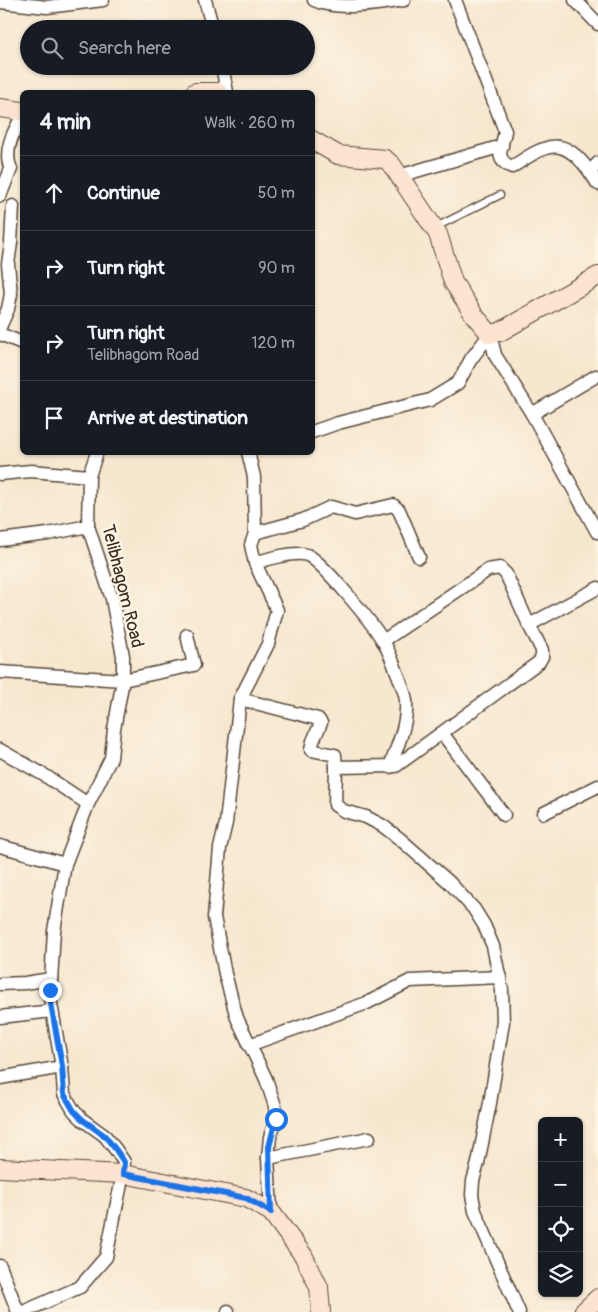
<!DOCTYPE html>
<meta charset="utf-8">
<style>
body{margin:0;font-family:Pangolin,sans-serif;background:#20242c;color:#f1f3f6}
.controls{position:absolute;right:15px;bottom:15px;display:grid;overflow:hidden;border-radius:8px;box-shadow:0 1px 4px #0004}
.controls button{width:45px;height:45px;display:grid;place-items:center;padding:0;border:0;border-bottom:1px solid #363941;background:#171b24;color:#f1f3f6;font:25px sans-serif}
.stop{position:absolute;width:15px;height:15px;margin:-11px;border:4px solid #1a73e8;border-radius:50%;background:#fff}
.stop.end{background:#1a73e8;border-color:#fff;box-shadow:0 1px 5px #0008}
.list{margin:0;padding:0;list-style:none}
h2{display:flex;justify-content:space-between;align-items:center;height:65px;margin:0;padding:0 20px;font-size:21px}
h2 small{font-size:16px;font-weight:400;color:#9ea1a6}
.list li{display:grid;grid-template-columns:32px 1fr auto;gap:15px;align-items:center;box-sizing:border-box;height:75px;padding:0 20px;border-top:1px solid #363941}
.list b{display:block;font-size:19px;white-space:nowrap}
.list p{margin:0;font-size:16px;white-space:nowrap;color:#9ea1a6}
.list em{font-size:16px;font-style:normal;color:#9ea1a6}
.icon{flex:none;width:28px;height:28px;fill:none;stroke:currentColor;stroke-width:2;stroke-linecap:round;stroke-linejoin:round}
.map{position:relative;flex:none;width:598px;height:1312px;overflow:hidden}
.search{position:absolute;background:#171b24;box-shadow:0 1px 4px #0004;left:20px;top:20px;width:295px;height:55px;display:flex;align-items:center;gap:12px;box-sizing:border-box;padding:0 18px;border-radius:28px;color:#9ea1a6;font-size:19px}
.panel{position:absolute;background:#171b24;box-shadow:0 1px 4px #0004;left:20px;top:90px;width:295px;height:365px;border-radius:8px}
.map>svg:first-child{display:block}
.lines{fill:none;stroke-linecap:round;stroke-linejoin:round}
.lane-casing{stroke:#574639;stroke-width:9}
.street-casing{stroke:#574639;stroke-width:15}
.secondary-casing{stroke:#574639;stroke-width:20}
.lane{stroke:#fff;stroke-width:6}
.street{stroke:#fff;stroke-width:12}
.secondary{stroke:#fde4d0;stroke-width:18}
.route{stroke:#1a73e8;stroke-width:6}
.labels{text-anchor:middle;stroke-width:5;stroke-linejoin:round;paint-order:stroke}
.street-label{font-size:18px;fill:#3b2a1e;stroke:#fcf5e5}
</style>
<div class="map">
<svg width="598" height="1312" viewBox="0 0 598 1312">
<rect width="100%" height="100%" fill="#fcf5e5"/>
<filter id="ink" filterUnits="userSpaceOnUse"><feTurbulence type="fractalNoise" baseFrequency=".02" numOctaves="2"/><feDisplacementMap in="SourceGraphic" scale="10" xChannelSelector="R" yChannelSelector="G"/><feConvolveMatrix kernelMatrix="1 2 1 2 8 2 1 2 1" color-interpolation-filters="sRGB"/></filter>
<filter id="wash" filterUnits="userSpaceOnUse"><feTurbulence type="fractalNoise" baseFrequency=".0096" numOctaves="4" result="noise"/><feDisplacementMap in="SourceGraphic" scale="20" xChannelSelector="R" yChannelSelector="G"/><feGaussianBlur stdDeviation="1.12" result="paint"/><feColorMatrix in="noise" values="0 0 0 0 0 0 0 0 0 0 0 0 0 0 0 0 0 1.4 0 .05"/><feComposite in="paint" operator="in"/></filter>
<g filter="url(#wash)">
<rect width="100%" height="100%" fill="#f7e7cf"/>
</g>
<g filter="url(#ink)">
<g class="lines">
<defs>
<path id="lane" d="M436,227L500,195"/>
<g id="street">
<path d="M205,0L213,29"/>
<path d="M314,0C337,11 379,4 404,0"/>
<path d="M455,0L505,131C503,146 492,159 512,167C547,144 562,134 590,172"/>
<path d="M575,0L598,24"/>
<path d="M0,2L47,7L103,0"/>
<path d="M222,66L227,92"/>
<path d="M598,163L590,172L598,184"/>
<path d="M399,176L502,146"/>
<path d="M0,196L11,169C3,152 13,132 22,117"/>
<path d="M0,327L8,309L11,294L8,264L11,243L13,206"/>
<path d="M0,334L22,343"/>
<path d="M490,334L495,355L532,414L597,532"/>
<path d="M532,414L596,376"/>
<path d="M312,432L338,423L430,400L458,383L471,359L490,334"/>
<path d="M248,452L254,477L255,533L251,545L255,563L277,610L268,644L240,699L226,823L220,848L214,917L225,974L237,1018L266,1079L275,1106L276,1119L270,1137L268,1158L271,1212"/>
<path d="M0,474L31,471L89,476"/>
<path d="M255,533L303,520L331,507L355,514L393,505L399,510L419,557"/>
<path d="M0,540L48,534L88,526"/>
<path d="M255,563C267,559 295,551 307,555C322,561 374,625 383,641C388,648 406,693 406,701C408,724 397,746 390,767"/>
<path d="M529,625L598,588"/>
<path d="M383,641L488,570L500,568L506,574L529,625L542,650V657L539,662L396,766L336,767L335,805L344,811L366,817L383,826L400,839L450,883L474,909L484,925L493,946L502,990L503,1022L490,1103L478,1163L473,1181L472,1195L475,1211L519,1312"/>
<path d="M0,672L123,680L194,665L187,635"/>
<path d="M240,699L318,719L321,723L313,741L311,750L335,755L336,767"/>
<path d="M442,733L504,815"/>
<path d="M0,750L44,775L88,804"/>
<path d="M544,813L598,786"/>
<path d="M0,846L65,864"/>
<path d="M0,984L25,983L51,979"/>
<path d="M0,1017L52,1011"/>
<path d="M249,1045L367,1003L410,981L500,977"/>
<path d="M0,1078L62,1067"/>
<path d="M268,1158L369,1138"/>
<path d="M0,1266L18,1312"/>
<path d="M23,1312L80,1287L106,1257L123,1174L124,1162L116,1150L105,1136L83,1120L74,1111L64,1094L62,1067L50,998L54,931L65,864L88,804L111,758L114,729L123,680V656L112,599L88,526L89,476L97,452"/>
<path d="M228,1312V1311"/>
</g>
<g id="secondary">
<path d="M195,92H218"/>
<path d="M0,108L22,111"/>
<path d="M312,140L338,155L385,159L392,165L438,234L453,282L474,315L490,334L500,332L512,325L598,276"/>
<path d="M0,1168L123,1174L246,1198L271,1212L303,1255L319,1287L321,1312"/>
<path d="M583,1312L598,1298"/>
</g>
</defs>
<use href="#lane" class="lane-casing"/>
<use href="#street" class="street-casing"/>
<use href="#secondary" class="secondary-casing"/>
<use href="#lane" class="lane"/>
<use href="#street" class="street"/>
<use href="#secondary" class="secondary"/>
</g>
</g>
<g class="lines" filter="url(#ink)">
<path class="route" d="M50,990V998L62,1066L64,1094L74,1111L83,1120L105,1136L116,1150L124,1162L123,1174L246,1198L271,1212L269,1147L276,1119"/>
</g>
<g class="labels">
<g class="street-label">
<text transform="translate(123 586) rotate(76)" y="6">Telibhagom Road</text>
</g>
</g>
</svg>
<div class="controls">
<button>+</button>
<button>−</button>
<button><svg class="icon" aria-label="locate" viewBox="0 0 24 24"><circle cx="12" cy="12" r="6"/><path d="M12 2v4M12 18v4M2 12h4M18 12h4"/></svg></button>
<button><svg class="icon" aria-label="layers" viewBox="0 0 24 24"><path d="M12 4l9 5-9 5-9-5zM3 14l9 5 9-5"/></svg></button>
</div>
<div class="stop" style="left:276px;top:1119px"></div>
<div class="stop end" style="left:50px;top:990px"></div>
<div class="search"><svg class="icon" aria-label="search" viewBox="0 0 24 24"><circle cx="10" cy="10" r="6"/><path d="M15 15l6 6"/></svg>Search here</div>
<section class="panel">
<h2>4 min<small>Walk · 260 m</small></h2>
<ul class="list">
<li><svg class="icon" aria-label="ahead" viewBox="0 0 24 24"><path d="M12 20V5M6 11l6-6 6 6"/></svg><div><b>Continue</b></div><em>50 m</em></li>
<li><svg class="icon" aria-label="right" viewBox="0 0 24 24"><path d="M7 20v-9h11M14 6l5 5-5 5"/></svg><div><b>Turn right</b></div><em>90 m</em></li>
<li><svg class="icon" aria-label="right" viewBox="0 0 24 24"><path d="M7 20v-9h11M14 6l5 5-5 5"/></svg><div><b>Turn right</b><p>Telibhagom Road</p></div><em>120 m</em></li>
<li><svg class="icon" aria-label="arrive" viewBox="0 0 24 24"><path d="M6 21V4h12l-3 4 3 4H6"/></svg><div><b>Arrive at destination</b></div></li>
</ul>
</section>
</div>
